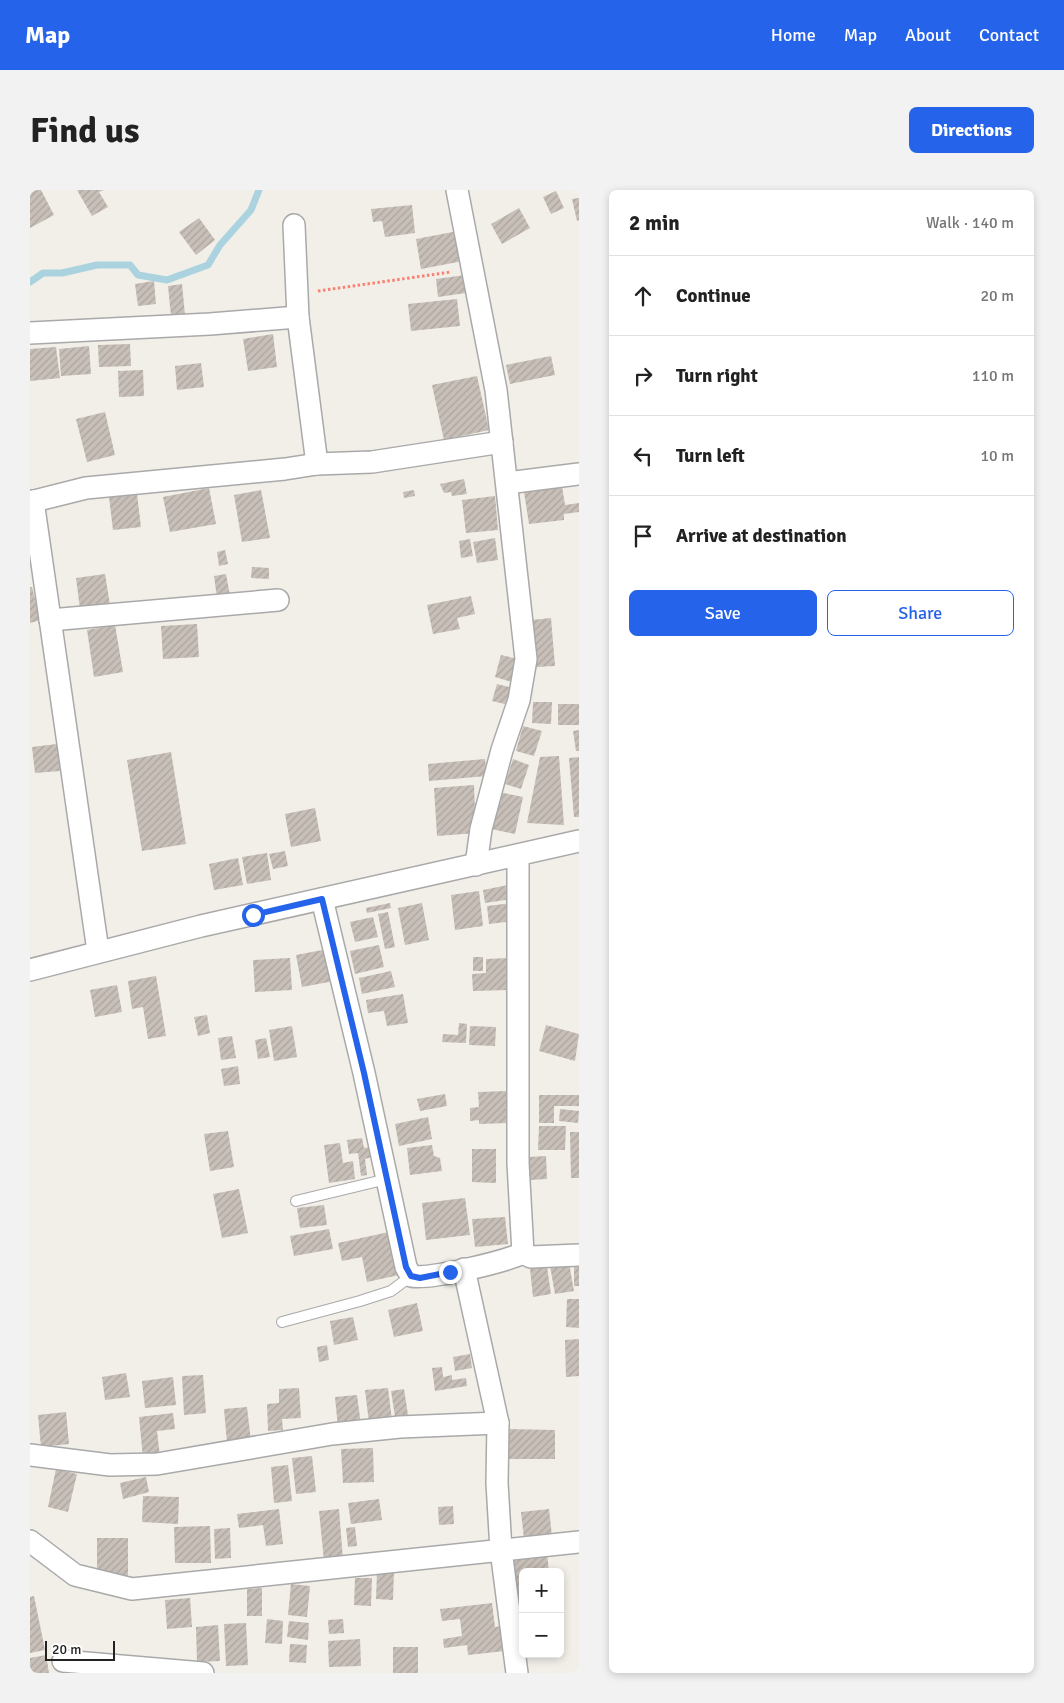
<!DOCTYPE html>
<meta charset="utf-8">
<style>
body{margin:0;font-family:Signika,sans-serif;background:#f2f2f2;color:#222}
.controls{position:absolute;right:15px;bottom:15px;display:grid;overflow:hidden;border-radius:8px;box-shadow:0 2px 8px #0003}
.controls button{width:45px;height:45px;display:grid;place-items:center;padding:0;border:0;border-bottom:1px solid #e0e0e0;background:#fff;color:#222;font:25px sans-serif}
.scale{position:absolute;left:15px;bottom:12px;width:70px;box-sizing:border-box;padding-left:5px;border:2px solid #222;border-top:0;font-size:14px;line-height:18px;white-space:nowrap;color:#222;-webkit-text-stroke:4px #fff;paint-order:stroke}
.stop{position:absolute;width:15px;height:15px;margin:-11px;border:4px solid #2563eb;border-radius:50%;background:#fff}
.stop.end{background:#2563eb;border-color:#fff;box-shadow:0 1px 5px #0008}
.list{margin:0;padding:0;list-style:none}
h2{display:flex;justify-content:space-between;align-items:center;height:65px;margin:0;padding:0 20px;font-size:21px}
h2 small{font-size:16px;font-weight:400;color:#767676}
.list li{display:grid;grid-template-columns:32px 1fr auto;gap:15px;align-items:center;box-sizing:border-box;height:80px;padding:0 20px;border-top:1px solid #e0e0e0}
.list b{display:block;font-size:19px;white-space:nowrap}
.list em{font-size:16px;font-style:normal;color:#767676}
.actions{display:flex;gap:10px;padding:15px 20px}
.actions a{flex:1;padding:11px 0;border:1px solid #2563eb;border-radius:8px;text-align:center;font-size:18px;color:#2563eb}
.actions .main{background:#2563eb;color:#fff}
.icon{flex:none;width:28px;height:28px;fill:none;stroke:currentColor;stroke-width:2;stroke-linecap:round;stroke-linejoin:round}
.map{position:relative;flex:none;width:549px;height:1483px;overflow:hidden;border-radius:8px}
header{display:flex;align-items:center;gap:30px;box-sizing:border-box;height:70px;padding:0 25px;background:#2563eb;color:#fff}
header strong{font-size:24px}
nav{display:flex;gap:28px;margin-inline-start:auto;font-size:18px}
.intro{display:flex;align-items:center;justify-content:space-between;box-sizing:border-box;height:120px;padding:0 30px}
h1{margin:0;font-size:35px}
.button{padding:12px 22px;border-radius:8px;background:#2563eb;color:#fff;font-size:18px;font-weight:700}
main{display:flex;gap:30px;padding:0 30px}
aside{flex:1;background:#fff;border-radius:8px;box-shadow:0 2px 8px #0003}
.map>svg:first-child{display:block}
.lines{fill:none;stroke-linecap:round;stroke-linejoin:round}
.stream{stroke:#aad3df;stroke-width:7}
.building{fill:url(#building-hatch)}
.service-casing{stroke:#a9a9a9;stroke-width:12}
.minor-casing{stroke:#a9a9a9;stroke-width:24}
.path{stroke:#fa8072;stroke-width:3;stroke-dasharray:2.5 2.5;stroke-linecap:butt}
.service{stroke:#fff;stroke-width:10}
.minor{stroke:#fff;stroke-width:21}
.route{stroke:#2563eb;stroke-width:6}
</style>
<header>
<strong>Map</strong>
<nav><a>Home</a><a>Map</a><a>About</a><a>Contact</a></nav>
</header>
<div class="intro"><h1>Find us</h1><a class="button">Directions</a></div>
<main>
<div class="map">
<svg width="549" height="1483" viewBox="0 0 549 1483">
<defs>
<pattern id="building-hatch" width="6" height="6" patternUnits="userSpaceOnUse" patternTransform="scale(1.25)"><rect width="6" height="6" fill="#c7bfb8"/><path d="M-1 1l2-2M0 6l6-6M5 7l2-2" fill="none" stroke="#aba49e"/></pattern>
</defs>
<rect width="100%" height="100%" fill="#f2efe9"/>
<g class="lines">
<path class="stream" d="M0,92L13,83H32L67,75H100L108,85L137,90L178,75L190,55L221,20L229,0"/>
</g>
<g class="building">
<path d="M0,0H11L24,25L0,38Z"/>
<path d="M47,0H74L69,2L78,17L62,26Z"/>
<path d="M526,1L534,18L521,24L513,7Z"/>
<path d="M549,8V30L547,31L542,9Z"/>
<path d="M382,15L385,43L355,47L352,31L343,32L341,19Z"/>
<path d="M489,18L500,38L472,54L461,34Z"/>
<path d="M169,28L185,50L166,65L149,42Z"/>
<path d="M428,41L433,71L391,79L386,49Z"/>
<path d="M435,85L436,103L408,107L406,89Z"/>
<path d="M124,91L126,114L108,116L105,94Z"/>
<path d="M152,94L155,125L141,126L138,96Z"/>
<path d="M427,109L430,136L381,141L378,114Z"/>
<path d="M243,144L247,177L218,181L213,149Z"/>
<path d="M100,154L101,176L69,177L68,155Z"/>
<path d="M59,156L61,184L31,186L29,159Z"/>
<path d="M26,157L30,188L0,191V159Z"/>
<path d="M521,166L525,185L480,194L476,175Z"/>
<path d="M171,173L174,197L147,200L145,176Z"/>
<path d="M113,180L114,206L89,207L88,181Z"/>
<path d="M447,186L459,240L414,250L402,195Z"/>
<path d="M75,222L85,265L57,272L46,229Z"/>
<path d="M434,289L437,304L422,306L421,302L414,303L410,294Z"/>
<path d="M532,296L535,315L549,313V322L534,324V330L499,334L494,302Z"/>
<path d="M179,298L186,334L140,342L133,307Z"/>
<path d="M231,300L240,348L212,352L204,305Z"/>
<path d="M384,300L385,306L374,308L373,302Z"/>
<path d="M107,304L111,337L83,340L79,307Z"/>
<path d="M465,306L468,340L436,343L432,310Z"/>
<path d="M465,348L468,370L447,373L443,352Z"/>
<path d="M440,349L443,366L431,368L429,351Z"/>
<path d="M195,360L198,374L189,376L187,362Z"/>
<path d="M222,377L239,378V389L221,388Z"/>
<path d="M75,384L80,415L50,419L46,388Z"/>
<path d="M196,384L200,406L187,408L184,386Z"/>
<path d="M0,397H2L10,430L0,433Z"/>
<path d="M441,406L445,424L427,428L430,439L403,444L397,415Z"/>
<path d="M521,428L525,476L506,477L502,430Z"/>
<path d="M167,434L169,467L133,469L131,436Z"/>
<path d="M85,435L93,482L64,487L57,440Z"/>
<path d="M471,465L488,469L482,492L465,487Z"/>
<path d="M467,494L483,498L479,515L462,511Z"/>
<path d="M503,512H522L521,534L502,533Z"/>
<rect x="528" y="514" width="21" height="21"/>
<path d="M493,536L512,541L504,566L486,561Z"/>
<path d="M549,540V561H546L543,541Z"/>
<path d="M27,554L30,581L5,583L2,557Z"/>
<path d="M141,562L156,654L112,661L97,570Z"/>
<path d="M529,566L534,635L497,633L510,567Z"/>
<path d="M549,567V627H544L539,568Z"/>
<path d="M455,569L457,586L399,591L398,574Z"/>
<path d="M483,569L499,575L491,599L475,594Z"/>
<path d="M444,595L446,643L407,646L404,598Z"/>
<path d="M469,602L493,607L485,644L461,639Z"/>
<path d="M285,618L291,651L261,657L255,624Z"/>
<path d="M255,661L258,676L243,679L239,664Z"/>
<path d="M237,663L241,690L217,694L212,667Z"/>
<path d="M208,668L213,695L184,700L179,674Z"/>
<path d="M478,695L481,709L455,713L453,700Z"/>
<path d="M449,701L453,736L425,740L421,705Z"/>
<path d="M360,713L361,718L337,723L336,718Z"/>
<path d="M392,713L399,750L375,755L368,718Z"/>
<path d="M482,713L484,731L459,734L457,716Z"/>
<path d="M358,722L365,757L355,759L348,724Z"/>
<path d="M343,727L348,747L325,752L320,732Z"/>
<path d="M349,755L354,777L325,784L320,761Z"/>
<path d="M298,759L304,791L272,797L266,765Z"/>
<rect x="443" y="767" width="10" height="14"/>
<path d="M260,768L262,800L225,802L223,770Z"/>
<path d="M478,768L479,800L443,801L442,784L456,783V769Z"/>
<path d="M361,781L365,797L332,804L329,788Z"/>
<path d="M126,786L136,846L118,849L113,817L102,819L98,791Z"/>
<path d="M87,795L92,822L65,827L60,800Z"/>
<path d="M373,804L378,833L357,836L354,821L338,823L336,810Z"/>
<path d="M177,825L180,843L168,846L164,827Z"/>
<path d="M429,833L437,834L436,853L412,852L413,844L428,845Z"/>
<path d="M516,835L549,844L545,871L509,861Z"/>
<path d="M262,836L267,867L244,871L239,840Z"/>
<path d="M440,836L466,837L465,856L439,855Z"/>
<path d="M202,846L206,868L191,870L188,848Z"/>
<path d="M236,848L240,867L228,869L225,850Z"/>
<path d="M208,876L210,894L194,896L191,879Z"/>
<path d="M478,901L479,933L449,934V930L440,931V918L449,917L448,902Z"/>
<path d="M415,904L417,916L390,921L387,909Z"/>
<path d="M509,905H549V916H524V933H509Z"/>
<path d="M530,919L549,921L548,933L529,931Z"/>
<path d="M398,927L402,949L369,956L365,934Z"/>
<path d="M509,936H536L535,960H508Z"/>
<path d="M198,941L204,977L180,981L174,944Z"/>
<path d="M540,942H549V988H541Z"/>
<path d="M332,948L334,958L340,957L342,967L335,969L337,985L331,986L328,963L319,964L317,950Z"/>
<path d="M310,953L313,973L323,971L325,989L299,993L294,955Z"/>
<path d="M402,955L404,966L410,968L412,981L380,985L377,958Z"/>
<path d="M442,959H466V993L442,992Z"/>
<path d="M516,966L517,989L500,990L499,967Z"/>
<path d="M209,999L218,1043L192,1048L183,1004Z"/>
<path d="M435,1008L440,1045L396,1050L392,1013Z"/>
<path d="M294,1015L297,1035L270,1038L267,1018Z"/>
<path d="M475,1027L478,1054L445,1057L442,1029Z"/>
<path d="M299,1039L303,1059L264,1066L260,1046Z"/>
<path d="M359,1042L369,1085L337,1092L332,1067L312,1071L308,1053Z"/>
<path d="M539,1073L544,1101L525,1104L520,1076Z"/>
<rect x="544" y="1074" width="5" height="22"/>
<path d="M517,1077L521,1104L503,1107L500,1079Z"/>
<path d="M537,1109H549V1138L536,1137Z"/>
<path d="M387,1113L393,1141L364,1147L358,1120Z"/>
<path d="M323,1127L328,1150L304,1155L300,1131Z"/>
<path d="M549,1149V1186L536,1187L535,1150Z"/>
<path d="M297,1155L299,1170L289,1172L287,1157Z"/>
<path d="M440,1164L442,1178L425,1181L423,1167Z"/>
<path d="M412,1177L413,1187L422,1185V1190L436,1188L437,1196L405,1201L402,1178Z"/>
<path d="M96,1183L100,1207L75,1210L72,1187Z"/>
<path d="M173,1185L176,1223L154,1225L152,1186Z"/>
<path d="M143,1187L146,1215L115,1218L112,1191Z"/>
<path d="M269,1198L271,1228L252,1229L253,1240L238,1241L237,1214L249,1213V1199Z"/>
<path d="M358,1198L362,1230L339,1233L335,1200Z"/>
<path d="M374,1199L378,1225L365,1227L361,1201Z"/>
<path d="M327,1205L331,1235L308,1238L305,1207Z"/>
<path d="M217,1217L221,1251L197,1253L194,1219Z"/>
<path d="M36,1222L39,1254L11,1257L8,1225Z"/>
<path d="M143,1223L145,1239L127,1241L130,1266L113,1268L109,1227Z"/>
<path d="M477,1239L525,1240V1269H477Z"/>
<path d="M343,1258L344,1292L313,1293L311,1259Z"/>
<path d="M282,1266L286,1302L266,1304L262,1268Z"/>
<path d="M258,1275L262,1311L244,1313L241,1277Z"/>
<path d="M26,1279L47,1284L38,1322L18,1317Z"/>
<path d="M116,1287L119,1302L93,1309L90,1293Z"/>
<path d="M113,1306L149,1307L148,1334L112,1332Z"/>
<path d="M349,1309L352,1330L321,1334L318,1313Z"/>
<path d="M423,1316L424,1334L409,1335L408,1317Z"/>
<path d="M249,1319L253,1354L236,1356L233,1335L209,1338L207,1324Z"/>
<path d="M309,1319L313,1370L294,1371L289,1321Z"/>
<path d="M519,1319L522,1346L494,1349L491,1322Z"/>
<path d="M180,1336L181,1373H145L144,1337Z"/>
<path d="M325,1337L327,1356L318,1357L316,1338Z"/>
<path d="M200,1338L201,1368L185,1369L184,1339Z"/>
<rect x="67" y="1348" width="31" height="40"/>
<path d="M517,1363L519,1382H493V1403L486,1404L481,1367Z"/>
<path d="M347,1381H364L363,1410L346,1409Z"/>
<path d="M325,1388H342L341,1416L324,1415Z"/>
<path d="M261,1394L280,1396L277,1427L258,1425Z"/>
<path d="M232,1398V1426H217V1399Z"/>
<path d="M4,1406L15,1460L0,1463V1407Z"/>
<path d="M160,1408L162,1437L137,1439L135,1410Z"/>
<path d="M462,1413L465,1437L472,1436L475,1461L438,1465L437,1455L414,1458L413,1449L432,1446L430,1429L412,1431L410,1419Z"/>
<path d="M237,1429L253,1431L252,1454L235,1453Z"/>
<path d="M313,1429L314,1443L299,1444L298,1430Z"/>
<path d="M259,1431L279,1433L278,1450L257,1447Z"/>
<path d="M216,1433L218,1475L196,1476L194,1434Z"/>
<path d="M188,1435L190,1471L167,1472L166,1437Z"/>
<path d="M330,1449L331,1476L299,1477L298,1451Z"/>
<path d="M260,1454L277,1455L276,1473L259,1472Z"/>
<rect x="363" y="1457" width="25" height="26"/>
<path d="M16,1465L19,1483H0V1468Z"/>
</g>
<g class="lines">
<defs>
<g id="service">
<path d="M266,1011L357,989"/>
<path d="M252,1132L330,1111L361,1101L381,1086"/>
</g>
<g id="minor">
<path d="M427,0L466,200L496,469L489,510L472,560L451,639L446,675"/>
<path d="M264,35L268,127L287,274"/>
<path d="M0,143L180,134L268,127"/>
<path d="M477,293L549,284"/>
<path d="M3,311L68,761"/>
<path d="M0,312L56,298L255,279L287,274L342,272L472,252"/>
<path d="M20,430L248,410"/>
<path d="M292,709L334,883L376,1077L381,1086C399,1090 474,1072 493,1063L488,973V665"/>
<path d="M0,780L171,736L549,651"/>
<path d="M493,1063L501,1067L549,1065"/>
<path d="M434,1079L468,1233L467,1293L471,1360L487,1483"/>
<path d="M0,1265L80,1275L127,1274L302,1244L370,1237L468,1233"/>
<path d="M0,1351L45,1385L102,1399L549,1352"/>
<path d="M33,1471L173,1483"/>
</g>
</defs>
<use href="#service" class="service-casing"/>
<use href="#minor" class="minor-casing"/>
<path class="path" d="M288,101L421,82"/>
<use href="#service" class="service"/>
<use href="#minor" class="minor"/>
</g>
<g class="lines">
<path class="route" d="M223,725L292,709L334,883L376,1077L381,1086L390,1088L420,1082"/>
</g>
</svg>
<div class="controls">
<button>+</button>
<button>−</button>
</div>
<div class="scale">20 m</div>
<div class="stop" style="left:223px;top:725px"></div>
<div class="stop end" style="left:420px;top:1082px"></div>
</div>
<aside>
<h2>2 min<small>Walk · 140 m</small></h2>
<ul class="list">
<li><svg class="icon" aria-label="ahead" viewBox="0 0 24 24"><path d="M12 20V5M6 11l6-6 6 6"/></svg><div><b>Continue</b></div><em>20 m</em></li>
<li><svg class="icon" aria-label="right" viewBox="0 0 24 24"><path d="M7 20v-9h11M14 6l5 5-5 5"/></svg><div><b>Turn right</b></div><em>110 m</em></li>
<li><svg class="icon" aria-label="left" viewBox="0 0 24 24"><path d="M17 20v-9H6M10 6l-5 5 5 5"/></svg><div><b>Turn left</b></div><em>10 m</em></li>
<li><svg class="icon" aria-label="arrive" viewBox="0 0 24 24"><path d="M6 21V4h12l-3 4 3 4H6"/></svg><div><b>Arrive at destination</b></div></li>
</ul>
<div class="actions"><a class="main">Save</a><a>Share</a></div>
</aside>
</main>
